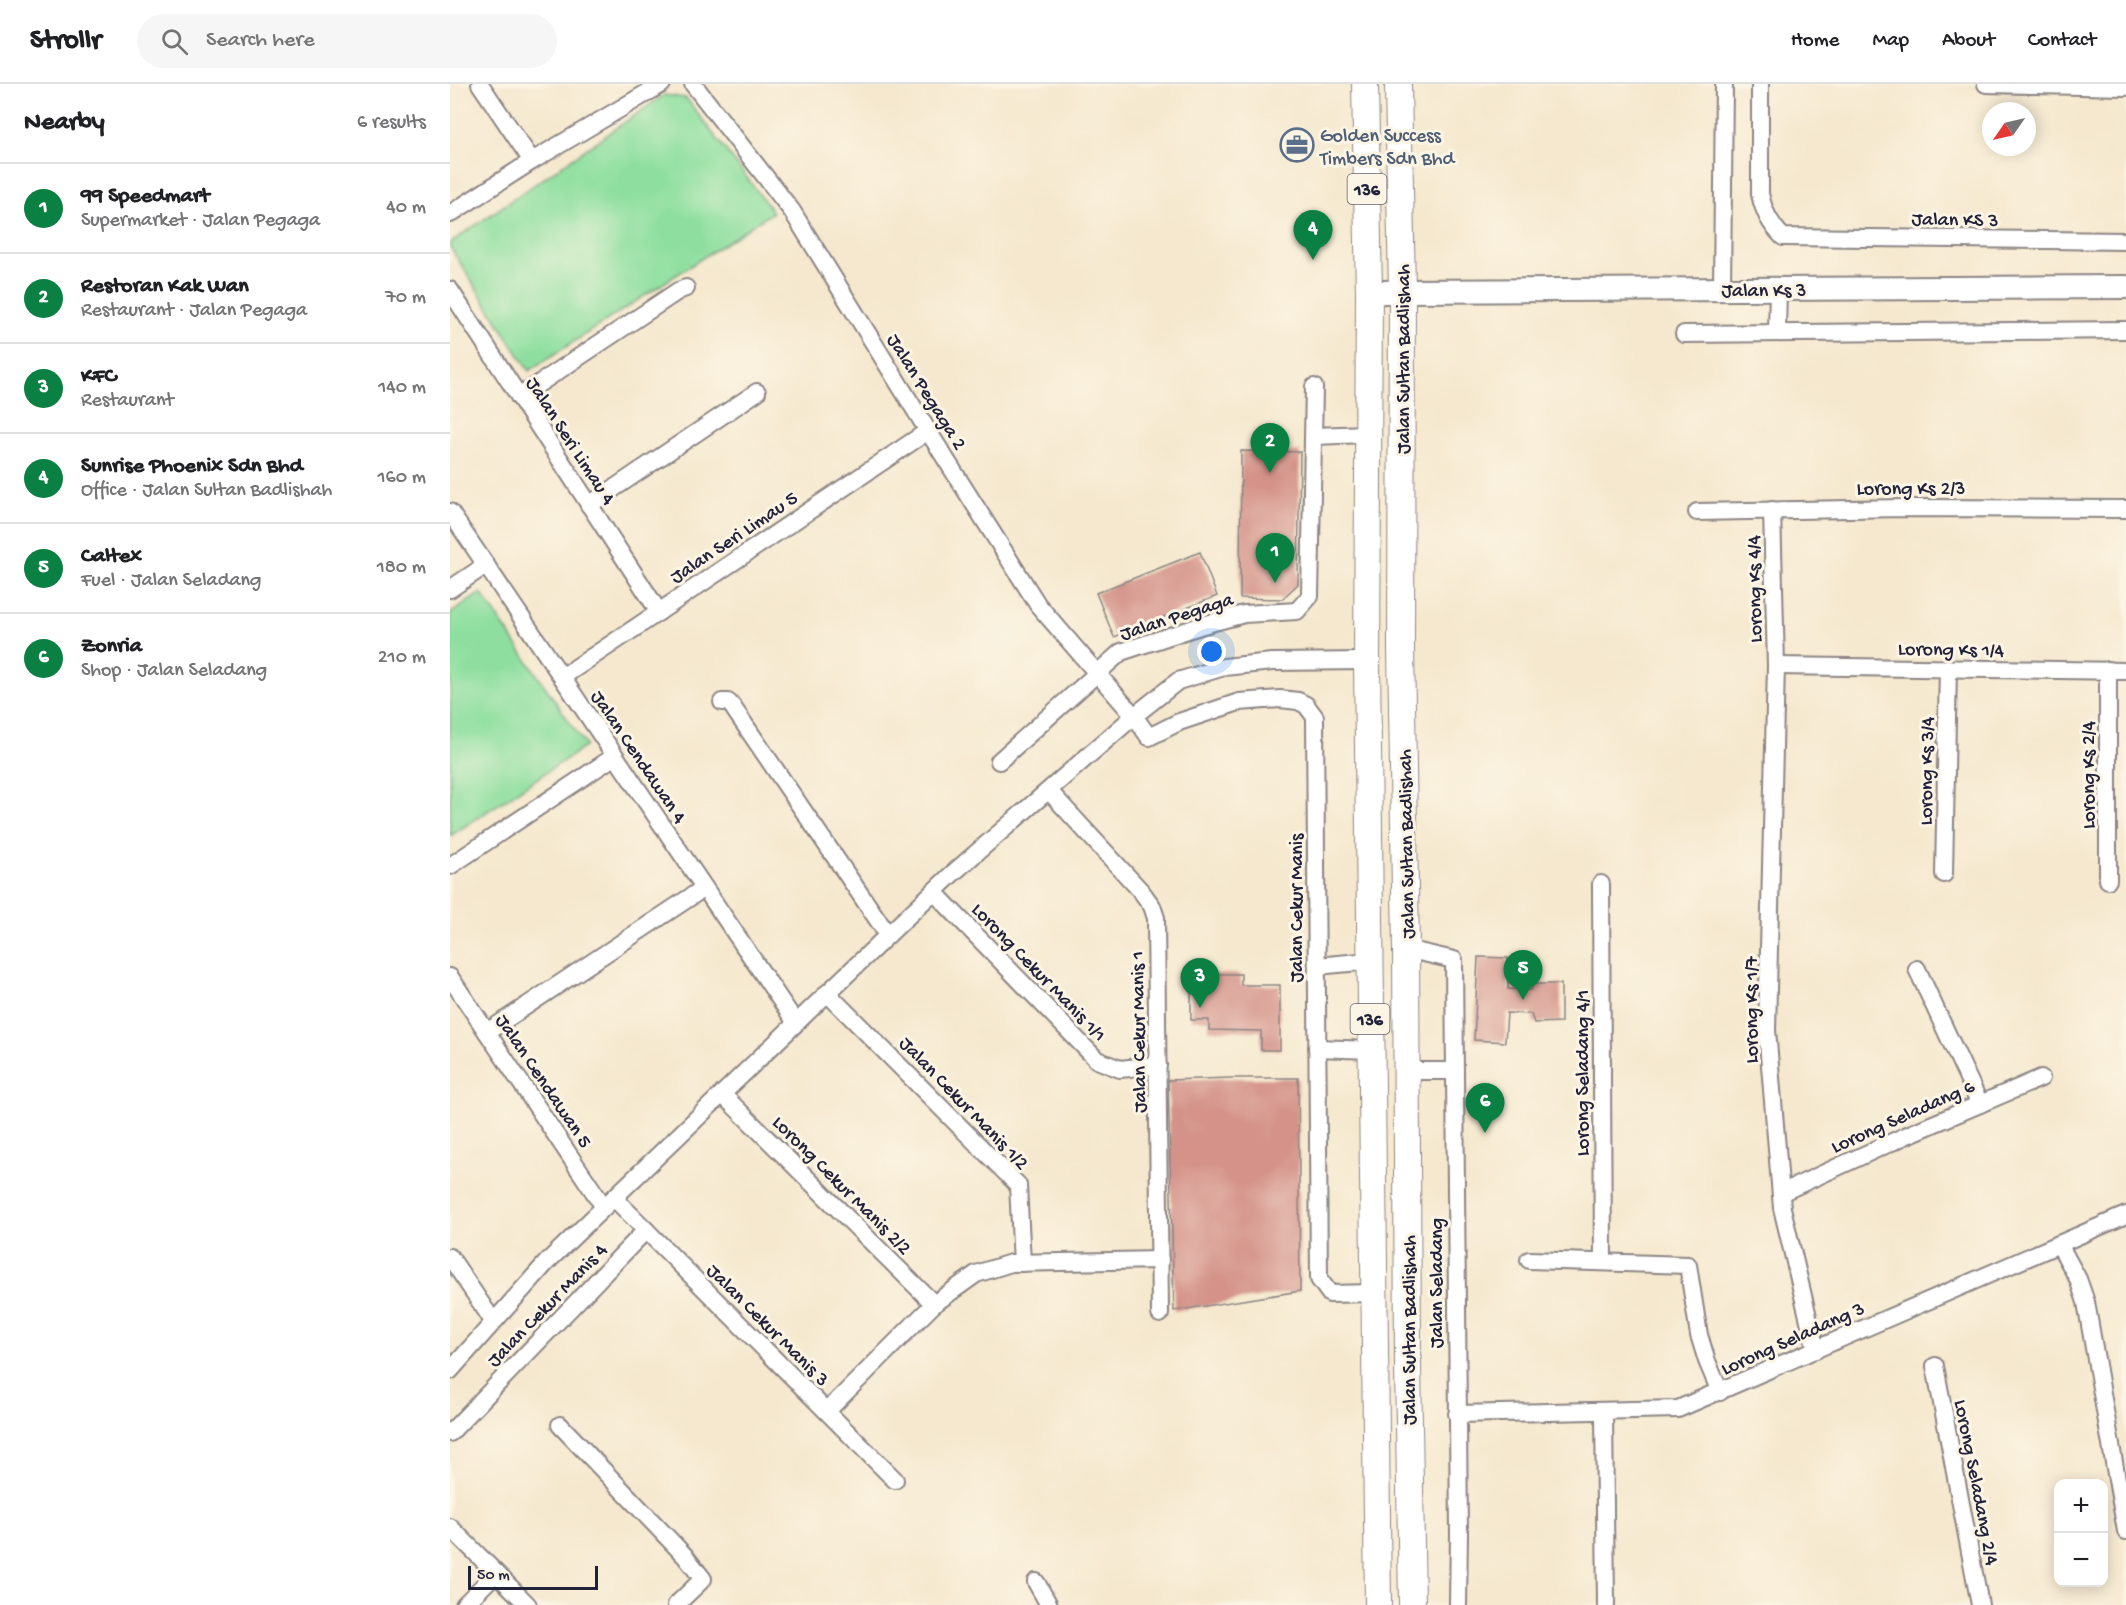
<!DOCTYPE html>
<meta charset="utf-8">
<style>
body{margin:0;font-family:"Gochi Hand",sans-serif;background:#f6f6f6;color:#202124}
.controls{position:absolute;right:18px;bottom:18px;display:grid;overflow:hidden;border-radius:12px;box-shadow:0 3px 15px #0003}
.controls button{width:54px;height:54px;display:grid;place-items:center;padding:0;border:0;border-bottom:2px solid #e0e0e0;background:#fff;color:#202124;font:30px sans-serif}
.compass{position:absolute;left:1532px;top:18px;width:54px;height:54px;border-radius:50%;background:#fff;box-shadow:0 3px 15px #0003;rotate:236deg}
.scale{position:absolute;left:18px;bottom:15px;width:130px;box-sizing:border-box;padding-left:6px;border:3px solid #22223b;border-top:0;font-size:16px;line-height:21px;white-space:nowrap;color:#22223b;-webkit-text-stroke:4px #fcf5e5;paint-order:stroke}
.you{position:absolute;left:762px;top:568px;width:21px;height:21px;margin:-15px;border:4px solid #fff;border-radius:50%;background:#1a73e8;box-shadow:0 0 0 9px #1a73e833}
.badge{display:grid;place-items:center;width:39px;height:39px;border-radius:50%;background:#0b8043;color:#fff;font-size:20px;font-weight:700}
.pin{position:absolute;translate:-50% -50px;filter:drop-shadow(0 2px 3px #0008)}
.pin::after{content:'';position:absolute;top:32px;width:21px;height:18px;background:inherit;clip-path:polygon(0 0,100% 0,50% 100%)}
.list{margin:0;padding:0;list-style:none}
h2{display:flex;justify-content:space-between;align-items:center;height:78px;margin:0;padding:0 24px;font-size:26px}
h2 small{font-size:20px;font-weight:400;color:#757577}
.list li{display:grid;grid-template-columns:39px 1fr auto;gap:18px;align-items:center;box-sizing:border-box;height:90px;padding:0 24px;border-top:2px solid #e0e0e0}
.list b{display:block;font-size:22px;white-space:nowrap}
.list p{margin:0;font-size:20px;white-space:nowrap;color:#757577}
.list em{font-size:20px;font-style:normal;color:#757577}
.icon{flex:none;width:33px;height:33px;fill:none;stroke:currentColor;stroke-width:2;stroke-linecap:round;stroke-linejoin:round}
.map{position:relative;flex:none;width:1676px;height:1521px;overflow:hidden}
header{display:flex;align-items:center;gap:36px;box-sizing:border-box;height:84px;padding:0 30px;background:#fff;border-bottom:2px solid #e0e0e0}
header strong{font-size:28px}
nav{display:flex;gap:33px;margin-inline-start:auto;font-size:21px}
.search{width:420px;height:54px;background:#f6f6f6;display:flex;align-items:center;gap:15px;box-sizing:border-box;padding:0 21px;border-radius:33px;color:#757577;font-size:22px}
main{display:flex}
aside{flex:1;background:#fff}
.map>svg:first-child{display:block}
.green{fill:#8edf9f;stroke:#58806d;stroke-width:1.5}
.building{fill:#d49288}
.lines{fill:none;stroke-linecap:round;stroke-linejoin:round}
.street-casing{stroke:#8c8584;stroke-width:20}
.secondary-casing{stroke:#8c8584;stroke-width:26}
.primary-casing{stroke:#8c8584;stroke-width:28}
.street{stroke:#fff;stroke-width:16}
.secondary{stroke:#fff;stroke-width:22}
.primary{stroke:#fff;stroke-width:26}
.labels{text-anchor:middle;stroke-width:6;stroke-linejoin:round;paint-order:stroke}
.shield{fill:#fcf5e5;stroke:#63616e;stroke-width:1.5}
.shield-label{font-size:18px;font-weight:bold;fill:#22223b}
.service-label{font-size:20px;fill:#4e5e75;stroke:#fcf5e5;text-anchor:start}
.street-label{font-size:20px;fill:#22223b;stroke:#fcf5e5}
</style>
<header>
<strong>Strollr</strong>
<div class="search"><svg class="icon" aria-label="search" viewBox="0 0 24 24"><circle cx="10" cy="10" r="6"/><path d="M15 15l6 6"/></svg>Search here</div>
<nav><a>Home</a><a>Map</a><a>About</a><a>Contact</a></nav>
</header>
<main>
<aside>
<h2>Nearby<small>6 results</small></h2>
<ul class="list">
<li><span class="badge">1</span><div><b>99 Speedmart</b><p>Supermarket · Jalan Pegaga</p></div><em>40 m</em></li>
<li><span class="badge">2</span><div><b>Restoran Kak Wan</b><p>Restaurant · Jalan Pegaga</p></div><em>70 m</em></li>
<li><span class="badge">3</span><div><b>KFC</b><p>Restaurant</p></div><em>140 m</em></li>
<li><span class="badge">4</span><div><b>Sunrise Phoenix Sdn Bhd</b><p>Office · Jalan Sultan Badlishah</p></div><em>160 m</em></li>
<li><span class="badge">5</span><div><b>Caltex</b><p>Fuel · Jalan Seladang</p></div><em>180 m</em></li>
<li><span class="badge">6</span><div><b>Zonria</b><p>Shop · Jalan Seladang</p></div><em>210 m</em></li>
</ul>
</aside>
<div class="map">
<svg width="1676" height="1521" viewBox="0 0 1676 1521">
<rect width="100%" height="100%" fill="#fcf5e5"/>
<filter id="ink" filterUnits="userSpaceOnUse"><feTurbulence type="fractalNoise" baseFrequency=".0167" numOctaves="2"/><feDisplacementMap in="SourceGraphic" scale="12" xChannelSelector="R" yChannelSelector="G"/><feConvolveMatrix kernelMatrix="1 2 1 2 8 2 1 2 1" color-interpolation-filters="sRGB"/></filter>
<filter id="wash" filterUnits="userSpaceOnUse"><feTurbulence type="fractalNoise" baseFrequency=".008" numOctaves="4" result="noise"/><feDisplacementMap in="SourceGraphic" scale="24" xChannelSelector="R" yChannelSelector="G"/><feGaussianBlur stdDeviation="1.35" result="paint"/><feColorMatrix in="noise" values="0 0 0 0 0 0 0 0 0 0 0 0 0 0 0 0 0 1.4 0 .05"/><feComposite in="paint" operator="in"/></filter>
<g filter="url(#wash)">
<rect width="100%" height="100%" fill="#f5e8ce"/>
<g class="green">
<path d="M214,11L236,14L323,128L79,287L0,163V159Z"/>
<path d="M31,509L136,662L0,752V530Z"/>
</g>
<g id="blocks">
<g class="building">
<path d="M791,367L850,368L848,500L832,515L790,514Z"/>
<path d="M750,468L767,512L664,553L646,509Z"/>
<path d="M1028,873L1058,874V905L1081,906L1083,900H1111V938L1084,939L1081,930L1057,929L1055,958L1024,956Z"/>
<path d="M747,890H791V901H830V966H811V947L759,946V936H741V897Z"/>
<path d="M781,994H848L850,1207L724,1227L718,996Z"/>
</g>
</g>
</g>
<g filter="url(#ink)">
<use href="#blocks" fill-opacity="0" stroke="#8c8584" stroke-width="1.5"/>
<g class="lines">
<defs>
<g id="street">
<path d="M30,0L82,77"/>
<path d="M243,0L342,127L478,347L588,521L684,632L699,653L729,638L789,618L830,615L848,617L856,621L865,633L869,1195L880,1210L923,1209"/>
<path d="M1310,0V110C1314,128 1320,140 1333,153L1676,157"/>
<path d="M1536,0L1676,3"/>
<path d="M0,130L82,77L212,0"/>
<path d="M1272,205L1274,0"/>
<path d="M0,206L209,528"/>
<path d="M1327,249L1328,205"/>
<path d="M1234,250L1676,246"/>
<path d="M69,313L228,207L236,204"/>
<path d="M864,352L917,350"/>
<path d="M139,421L307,308"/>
<path d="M1322,426L1326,582L1317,946L1332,1124L1366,1266"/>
<path d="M0,428L346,939"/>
<path d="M1247,428L1453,424L1676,425"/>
<path d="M0,505L36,481"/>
<path d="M1326,582L1676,587"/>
<path d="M1658,586V796"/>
<path d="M112,593L478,347"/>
<path d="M272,618H278L282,622L438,851"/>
<path d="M549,677L671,568L753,541L794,530L847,527L860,512L864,303"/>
<path d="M599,707L691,807L702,822L706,834L710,1230"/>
<path d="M0,782L165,672"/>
<path d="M1494,790L1498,584"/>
<path d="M1151,800L1153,1178"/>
<path d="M484,808L647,976L670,985L708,981"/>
<path d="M956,865L1004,876L1009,1450L1008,1521"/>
<path d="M867,882L920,877"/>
<path d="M1467,885L1530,1020"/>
<path d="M0,893L154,1123"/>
<path d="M377,909L568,1101L572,1179"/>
<path d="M37,948L254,804"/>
<path d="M867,964L920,966"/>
<path d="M958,987H1005"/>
<path d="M272,1010L484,1220"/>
<path d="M1331,1109L1455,1052L1591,994"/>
<path d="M164,1114L445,1396"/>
<path d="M1609,1160L1628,1195L1636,1218L1676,1447"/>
<path d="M0,1173L43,1237"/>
<path d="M1079,1176L1238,1181L1249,1251L1257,1277L1270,1308"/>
<path d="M1485,1282L1530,1521"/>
<path d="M0,1287L97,1178L438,851L502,790L684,632L728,597L774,583L822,578L917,577"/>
<path d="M377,1327L484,1220L526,1190L561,1179L710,1176"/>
<path d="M1154,1327L1156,1521"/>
<path d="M1007,1330L1228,1325L1676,1131"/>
<path d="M110,1341L235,1472L253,1495L226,1521"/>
<path d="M0,1349L196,1146"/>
<path d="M0,1443L78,1521"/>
<path d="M586,1498L599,1521"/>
<path d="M14,1521L46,1489"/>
</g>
<path id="secondary" d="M919,209L952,207L1676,203"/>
<g id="primary">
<path d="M915,0L919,209L917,577L928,1521"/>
<path d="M948,0L952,207L951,563L956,865L958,1281L962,1521"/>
</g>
</defs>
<use href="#street" class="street-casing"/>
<use href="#secondary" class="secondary-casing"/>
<use href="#primary" class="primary-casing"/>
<use href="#street" class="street"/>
<use href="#secondary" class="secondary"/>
<use href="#primary" class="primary"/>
</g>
</g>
<defs>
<symbol id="office-ring" viewBox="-11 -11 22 22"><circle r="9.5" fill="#fcf5e5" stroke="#5c6f8a" stroke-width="1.5"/><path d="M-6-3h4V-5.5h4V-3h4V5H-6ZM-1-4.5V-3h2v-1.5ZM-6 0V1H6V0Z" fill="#5c6f8a"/></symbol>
</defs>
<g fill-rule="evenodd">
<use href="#office-ring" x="828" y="42" width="38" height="38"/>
</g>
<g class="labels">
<g class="shield">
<rect x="897.5" y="90" width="39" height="30" rx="4.5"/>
<rect x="900.5" y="920" width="39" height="30" rx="4.5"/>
</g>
<g class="shield-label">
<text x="917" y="111">136</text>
<text x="920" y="941">136</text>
</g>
<g class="service-label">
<text x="870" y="57">Golden Success<tspan x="870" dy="23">Timbers Sdn Bhd</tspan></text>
</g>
<g class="street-label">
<text transform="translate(1505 134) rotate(1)" y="7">Jalan KS 3</text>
<text x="1314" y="212">Jalan Ks 3</text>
<text transform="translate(952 275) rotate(-90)" y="7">Jalan Sultan Badlishah</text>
<text transform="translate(478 307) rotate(58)" y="7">Jalan Pegaga 2</text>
<text transform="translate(122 356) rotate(57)" y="7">Jalan Seri Limau 4</text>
<text x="1461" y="410">Lorong Ks 2/3</text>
<text transform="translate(283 452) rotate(-34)" y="7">Jalan Seri Limau 5</text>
<text transform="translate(1303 505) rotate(-91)" y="7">Lorong Ks 4/4</text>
<text transform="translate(726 531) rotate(-18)" y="7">Jalan Pegaga</text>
<text transform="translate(1501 564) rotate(1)" y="7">Lorong Ks 1/4</text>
<text transform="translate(190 672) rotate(56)" y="7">Jalan Cendawan 4</text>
<text transform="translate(1475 687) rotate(-89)" y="7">Lorong Ks 3/4</text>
<text transform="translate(1637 691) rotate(-90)" y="7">Lorong Ks 2/4</text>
<text transform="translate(955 760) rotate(-91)" y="7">Jalan Sultan Badlishah</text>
<text transform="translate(845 824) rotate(-90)" y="7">Jalan Cekur Manis</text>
<text transform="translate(590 887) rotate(46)" y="7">Lorong Cekur Manis 1/1</text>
<text transform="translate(1300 926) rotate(-90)" y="7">Lorong Ks 1/7</text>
<text transform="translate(687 948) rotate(-91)" y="7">Jalan Cekur Manis 1</text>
<text transform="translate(1131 989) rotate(-90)" y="7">Lorong Seladang 4/1</text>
<text transform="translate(95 996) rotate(56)" y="7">Jalan Cendawan 5</text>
<text transform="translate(515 1018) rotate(46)" y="7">Jalan Cekur Manis 1/2</text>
<text transform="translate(1452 1031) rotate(-24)" y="7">Lorong Seladang 6</text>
<text transform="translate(393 1100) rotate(45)" y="7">Lorong Cekur Manis 2/2</text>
<text transform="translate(985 1199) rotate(-90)" y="7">Jalan Seladang</text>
<text transform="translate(96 1220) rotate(-46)" y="7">Jalan Cekur Manis 4</text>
<text transform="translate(319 1240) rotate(45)" y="7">Jalan Cekur Manis 3</text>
<text transform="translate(958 1246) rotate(-90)" y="7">Jalan Sultan Badlishah</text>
<text transform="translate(1342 1253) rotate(-24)" y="7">Lorong Seladang 3</text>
<text transform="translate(1528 1398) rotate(79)" y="7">Lorong Seladang 2/4</text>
</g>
</g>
</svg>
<div class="controls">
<button>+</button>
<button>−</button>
</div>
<svg class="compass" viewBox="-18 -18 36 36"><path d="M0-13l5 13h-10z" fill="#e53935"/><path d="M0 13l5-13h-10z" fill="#757577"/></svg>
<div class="scale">50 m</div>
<div class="you"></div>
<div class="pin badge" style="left:825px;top:499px">1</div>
<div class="pin badge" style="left:820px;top:389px">2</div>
<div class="pin badge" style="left:750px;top:924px">3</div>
<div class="pin badge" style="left:863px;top:176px">4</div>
<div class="pin badge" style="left:1073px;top:916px">5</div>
<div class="pin badge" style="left:1035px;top:1049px">6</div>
</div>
</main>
